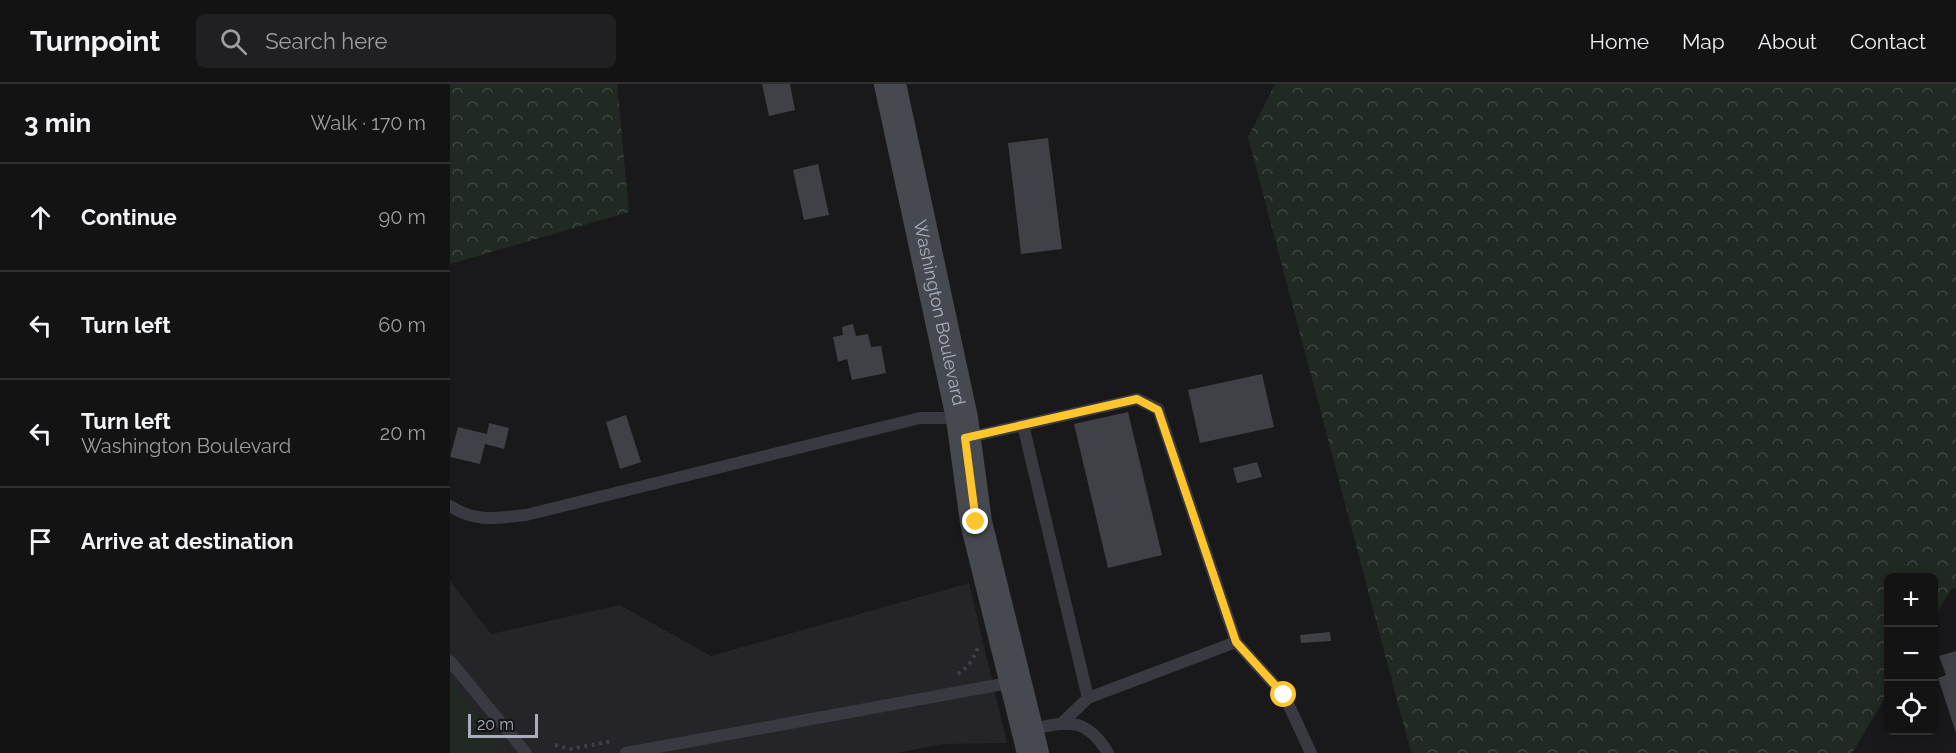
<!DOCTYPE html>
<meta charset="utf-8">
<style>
body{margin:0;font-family:Raleway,sans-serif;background:#202022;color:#f1f3f6}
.controls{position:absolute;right:18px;bottom:18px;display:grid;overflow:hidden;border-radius:9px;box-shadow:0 3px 15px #0003}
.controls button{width:54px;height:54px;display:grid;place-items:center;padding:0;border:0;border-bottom:2px solid #323234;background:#131314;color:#f1f3f6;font:30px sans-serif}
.scale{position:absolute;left:18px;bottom:15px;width:70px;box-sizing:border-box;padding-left:6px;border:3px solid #aaaebc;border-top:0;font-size:16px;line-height:21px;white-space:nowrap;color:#aaaebc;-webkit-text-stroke:4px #141416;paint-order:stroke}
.stop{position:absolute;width:18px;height:18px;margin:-14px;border:4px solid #ffc52d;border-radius:50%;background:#fff}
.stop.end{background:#ffc52d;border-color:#fff;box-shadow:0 2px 6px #0008}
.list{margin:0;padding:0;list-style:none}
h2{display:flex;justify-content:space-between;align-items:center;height:78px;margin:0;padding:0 24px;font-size:26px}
h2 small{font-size:20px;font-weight:400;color:#9d9ea0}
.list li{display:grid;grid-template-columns:39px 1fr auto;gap:18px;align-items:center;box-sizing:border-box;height:108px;padding:0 24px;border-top:2px solid #323234}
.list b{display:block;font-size:22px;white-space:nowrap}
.list p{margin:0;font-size:20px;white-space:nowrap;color:#9d9ea0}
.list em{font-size:20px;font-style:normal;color:#9d9ea0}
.icon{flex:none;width:33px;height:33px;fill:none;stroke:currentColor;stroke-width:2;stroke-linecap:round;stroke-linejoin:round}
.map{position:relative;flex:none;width:1506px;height:669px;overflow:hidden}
header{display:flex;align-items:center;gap:36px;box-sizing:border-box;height:84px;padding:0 30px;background:#131314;border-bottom:2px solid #323234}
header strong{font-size:28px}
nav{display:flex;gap:33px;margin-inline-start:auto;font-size:21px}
.search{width:420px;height:54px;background:#202022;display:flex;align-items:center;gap:15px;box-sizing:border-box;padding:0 21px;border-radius:9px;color:#9d9ea0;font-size:22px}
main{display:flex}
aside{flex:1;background:#131314}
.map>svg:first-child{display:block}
.built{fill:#252428}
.green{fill:#202a22}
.forest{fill:url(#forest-crowns)}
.building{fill:#404146}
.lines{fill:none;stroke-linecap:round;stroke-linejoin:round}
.path{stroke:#3f4148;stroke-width:4;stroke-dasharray:3 4.5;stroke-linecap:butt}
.lane{stroke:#393a41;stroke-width:12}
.secondary{stroke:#474951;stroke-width:32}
.route{stroke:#ffc52d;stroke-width:8}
.labels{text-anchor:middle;stroke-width:6;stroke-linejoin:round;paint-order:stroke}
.street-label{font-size:18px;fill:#aaaebc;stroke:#141416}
</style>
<header>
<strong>Turnpoint</strong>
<div class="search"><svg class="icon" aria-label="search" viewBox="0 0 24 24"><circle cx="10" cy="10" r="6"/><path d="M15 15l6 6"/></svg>Search here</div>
<nav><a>Home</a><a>Map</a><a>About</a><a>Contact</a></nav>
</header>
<main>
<aside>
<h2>3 min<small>Walk · 170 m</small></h2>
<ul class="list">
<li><svg class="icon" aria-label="ahead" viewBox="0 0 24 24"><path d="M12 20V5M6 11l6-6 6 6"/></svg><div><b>Continue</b></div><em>90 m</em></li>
<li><svg class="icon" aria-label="left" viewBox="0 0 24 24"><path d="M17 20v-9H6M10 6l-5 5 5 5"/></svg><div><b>Turn left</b></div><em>60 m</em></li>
<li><svg class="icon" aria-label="left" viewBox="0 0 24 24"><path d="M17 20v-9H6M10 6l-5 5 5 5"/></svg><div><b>Turn left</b><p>Washington Boulevard</p></div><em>20 m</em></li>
<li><svg class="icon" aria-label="arrive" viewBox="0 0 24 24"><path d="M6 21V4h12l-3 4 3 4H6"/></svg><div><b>Arrive at destination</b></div></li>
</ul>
</aside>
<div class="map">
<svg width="1506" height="669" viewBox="0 0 1506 669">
<defs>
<pattern id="forest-crowns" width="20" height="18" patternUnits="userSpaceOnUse" patternTransform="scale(1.5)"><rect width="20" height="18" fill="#202a22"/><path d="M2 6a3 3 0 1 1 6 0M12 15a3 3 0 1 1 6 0" fill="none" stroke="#3e4640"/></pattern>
</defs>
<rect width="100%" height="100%" fill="#19191b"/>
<path class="built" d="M0,497L41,550L170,521L261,572L519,499L557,659L492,660L447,669H0Z"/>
<path class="green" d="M0,598L44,652L46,660L45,669H0Z"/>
<g class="forest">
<path d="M0,0H167L179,128L0,180Z"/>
<path d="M825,0H1506V504L1501,505L1484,534V494H1438V609L1402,669H961L798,53Z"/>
</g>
<g class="building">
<path d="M312,0H340L345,26L319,32Z"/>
<path d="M598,54L612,165L571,170L558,59Z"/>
<path d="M368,80L379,131L354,136L343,86Z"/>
<path d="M403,240L406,252L418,250L421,263L431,262L436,289L402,296L397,275L388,278L383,253L393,251L392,243Z"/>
<path d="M812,290L824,343L750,359L738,306Z"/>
<path d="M678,328L712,471L658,484L624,340Z"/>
<path d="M176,331L191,378L170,385L156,338Z"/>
<path d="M39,339L59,344L54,365L35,360L30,380L0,373L8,343L37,350Z"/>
<path d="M807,378L812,393L787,399L783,384Z"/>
<path d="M880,548L881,557L851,559L850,551Z"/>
<path d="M1506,567V649L1488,594L1496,591L1489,572Z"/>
</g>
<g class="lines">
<g class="path">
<path d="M508,590C518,583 524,575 528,563"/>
<path d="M105,661L120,665L163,657"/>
</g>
<g class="lane">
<path d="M573,341L638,614"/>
<path d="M516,354L687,315L708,325L786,558L834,611L861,669"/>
<path d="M0,422C26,439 46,434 76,431L470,334H511"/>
<path d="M0,577L76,669"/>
<path d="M611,640L638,614L786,558"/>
<path d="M578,646C616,638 635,631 658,669"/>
<path d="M176,669L564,598"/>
</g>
<path class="secondary" id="s1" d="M440,0L512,334L526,438L583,669"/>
</g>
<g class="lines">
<path class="route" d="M526,438L515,354L687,315L708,326L786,558L834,611"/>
</g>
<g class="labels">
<g class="street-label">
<text dy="6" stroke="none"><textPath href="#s1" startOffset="234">Washington Boulevard</textPath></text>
</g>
</g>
</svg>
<div class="controls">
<button>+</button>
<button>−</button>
<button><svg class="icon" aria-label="locate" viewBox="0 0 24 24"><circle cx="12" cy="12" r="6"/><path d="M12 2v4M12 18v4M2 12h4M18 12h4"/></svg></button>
</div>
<div class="scale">20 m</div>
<div class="stop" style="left:834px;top:611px"></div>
<div class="stop end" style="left:526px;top:438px"></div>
</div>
</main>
